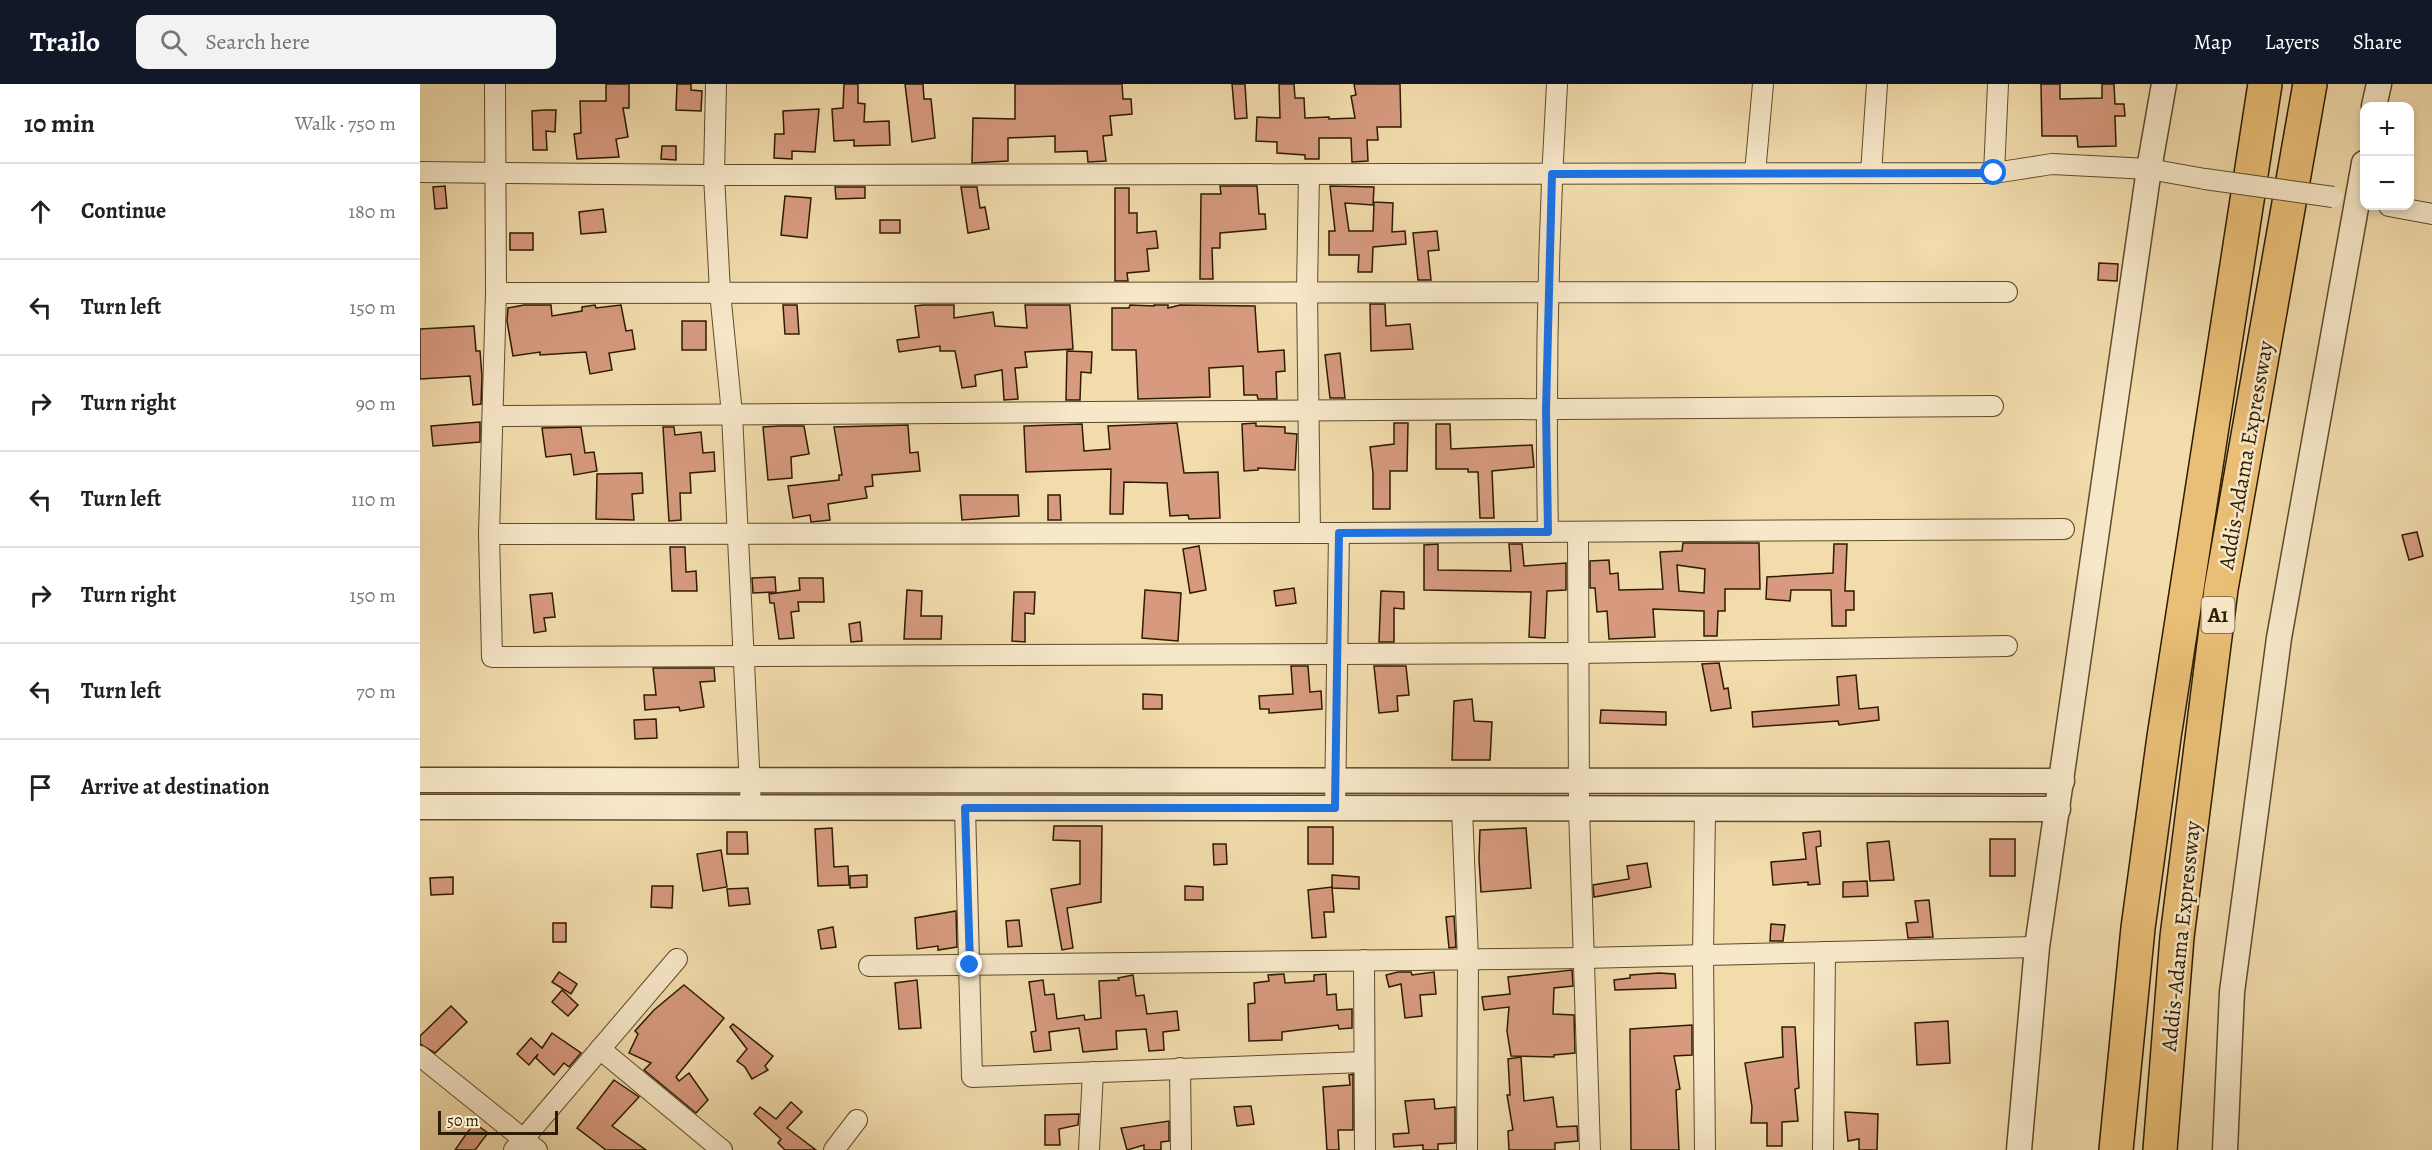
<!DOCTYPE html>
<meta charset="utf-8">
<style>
body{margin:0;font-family:Alegreya,serif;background:#f2f2f2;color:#202124}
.controls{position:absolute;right:18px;top:18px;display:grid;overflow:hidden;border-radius:12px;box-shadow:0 3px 9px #0003}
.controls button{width:54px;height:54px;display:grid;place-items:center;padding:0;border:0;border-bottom:2px solid #e0e0e0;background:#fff;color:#202124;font:30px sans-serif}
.scale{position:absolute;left:18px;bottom:15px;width:120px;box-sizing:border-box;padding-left:6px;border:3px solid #2d1b02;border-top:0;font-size:16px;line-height:21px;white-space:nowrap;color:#2d1b02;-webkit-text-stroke:4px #f7e8c9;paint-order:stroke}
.stop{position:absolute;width:18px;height:18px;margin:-14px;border:4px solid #1a73e8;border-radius:50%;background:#fff}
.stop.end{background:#1a73e8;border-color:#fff;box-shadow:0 2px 6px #0008}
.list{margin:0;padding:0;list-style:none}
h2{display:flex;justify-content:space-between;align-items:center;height:78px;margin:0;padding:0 24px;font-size:26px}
h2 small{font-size:20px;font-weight:400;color:#757577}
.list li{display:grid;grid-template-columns:39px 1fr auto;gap:18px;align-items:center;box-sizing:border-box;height:96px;padding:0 24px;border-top:2px solid #e0e0e0}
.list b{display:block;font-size:22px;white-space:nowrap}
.list em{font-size:20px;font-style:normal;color:#757577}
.icon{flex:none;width:33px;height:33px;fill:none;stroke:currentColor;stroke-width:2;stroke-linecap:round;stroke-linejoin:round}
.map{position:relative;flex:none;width:2012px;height:1066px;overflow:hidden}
header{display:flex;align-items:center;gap:36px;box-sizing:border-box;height:84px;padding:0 30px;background:#111827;color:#fff}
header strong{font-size:28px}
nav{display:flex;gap:33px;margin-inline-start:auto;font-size:21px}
.search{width:420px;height:54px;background:#f2f2f2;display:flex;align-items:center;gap:15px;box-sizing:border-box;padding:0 21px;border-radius:12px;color:#757577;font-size:22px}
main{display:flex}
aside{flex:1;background:#fff}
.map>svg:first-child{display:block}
.building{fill:#d79a7f;stroke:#2d1b02;stroke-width:1.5;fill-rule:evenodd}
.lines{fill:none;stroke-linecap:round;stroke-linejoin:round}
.minor-casing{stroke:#5e4b2c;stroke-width:22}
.tertiary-casing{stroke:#5e4b2c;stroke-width:27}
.motorway-casing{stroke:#2d1b02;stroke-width:36}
.minor{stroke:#f7e8c9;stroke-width:20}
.tertiary{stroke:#f7e8c9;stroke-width:24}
.motorway{stroke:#e9be76;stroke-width:33}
.minor-bridge-casing{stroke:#5e4b2c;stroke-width:22;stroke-linecap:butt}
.minor-bridge{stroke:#f7e8c9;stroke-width:20}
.route{stroke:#1a73e8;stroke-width:8}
.labels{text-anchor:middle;stroke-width:5;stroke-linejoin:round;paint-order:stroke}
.shield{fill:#f7e8c9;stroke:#6a583e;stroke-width:1.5}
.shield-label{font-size:21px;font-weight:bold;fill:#2d1b02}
.street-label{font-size:22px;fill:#2d1b02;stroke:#f7e8c9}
</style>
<header>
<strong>Trailo</strong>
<div class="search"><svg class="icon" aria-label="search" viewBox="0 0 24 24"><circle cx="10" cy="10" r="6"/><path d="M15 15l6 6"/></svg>Search here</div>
<nav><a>Map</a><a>Layers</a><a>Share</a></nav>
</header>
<main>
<aside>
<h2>10 min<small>Walk · 750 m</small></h2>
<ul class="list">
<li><svg class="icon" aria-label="ahead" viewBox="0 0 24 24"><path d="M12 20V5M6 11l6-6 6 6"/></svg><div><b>Continue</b></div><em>180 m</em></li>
<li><svg class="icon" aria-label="left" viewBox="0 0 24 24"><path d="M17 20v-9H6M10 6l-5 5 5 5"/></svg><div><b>Turn left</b></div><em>150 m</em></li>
<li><svg class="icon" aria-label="right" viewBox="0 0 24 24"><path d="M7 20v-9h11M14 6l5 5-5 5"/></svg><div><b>Turn right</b></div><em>90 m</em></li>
<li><svg class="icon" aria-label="left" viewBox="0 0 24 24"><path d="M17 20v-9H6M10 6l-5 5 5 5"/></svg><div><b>Turn left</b></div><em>110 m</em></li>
<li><svg class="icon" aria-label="right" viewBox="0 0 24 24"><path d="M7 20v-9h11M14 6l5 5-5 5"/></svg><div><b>Turn right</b></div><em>150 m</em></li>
<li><svg class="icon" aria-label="left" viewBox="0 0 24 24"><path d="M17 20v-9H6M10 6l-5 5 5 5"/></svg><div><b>Turn left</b></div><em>70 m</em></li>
<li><svg class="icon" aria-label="arrive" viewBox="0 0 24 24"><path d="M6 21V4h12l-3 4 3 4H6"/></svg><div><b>Arrive at destination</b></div></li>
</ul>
</aside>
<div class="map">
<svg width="2012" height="1066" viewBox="0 0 2012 1066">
<rect width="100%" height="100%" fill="#f2dcac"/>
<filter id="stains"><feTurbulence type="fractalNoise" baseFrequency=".00333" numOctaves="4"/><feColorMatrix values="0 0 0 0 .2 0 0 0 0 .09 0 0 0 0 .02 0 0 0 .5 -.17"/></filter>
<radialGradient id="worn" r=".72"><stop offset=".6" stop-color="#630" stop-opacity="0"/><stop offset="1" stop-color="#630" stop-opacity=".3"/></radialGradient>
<g class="building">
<path d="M186,0H209V24H203L208,53L196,55L199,73L157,75L154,50L161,49L160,17H186Z"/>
<path d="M257,0H271V6L282,7L281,27L256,26Z"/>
<path d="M424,0H438V19L445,20L444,38L469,37L470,61L434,62V56L414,57L412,25L423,24Z"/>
<path d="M485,0H503L504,15H511L515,54L492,58Z"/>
<path d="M595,0H702L703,15H711L712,30L690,32L692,51L683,52L686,77L668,78L667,67L635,68V52L588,54V77L552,79L553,34L595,35Z"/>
<path d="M812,0H825L827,34L815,35Z"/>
<path d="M859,0H874L875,14H884L885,34L909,33V35L935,34L931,12L936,11L934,0H980L981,43H957L958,56H947L948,77L932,78L931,54H899V75H885V71L857,69V58L836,57L837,33L860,34Z"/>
<path d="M1621,0H1640V15L1682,14V0H1694L1695,20H1704L1705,32H1695L1696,62L1658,63L1657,52H1622Z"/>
<path d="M399,25L395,68L372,67V75L354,74L355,50H364L363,27Z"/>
<path d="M124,26H136L135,48L126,47L127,66H113L112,27Z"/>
<path d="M242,62H256V76L241,75Z"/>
<path d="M25,102L27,124L15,125L13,103Z"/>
<path d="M800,102H837L839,130H845L846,145L800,149V164H792L793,195H780L781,110H801Z"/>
<path d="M910,102L954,103L953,121L925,119L929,147H953L954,118L973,119L972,148L985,147L986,160L953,163L952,188H938L939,171H909V147H915Z"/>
<path d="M415,103H445V114L416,115Z"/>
<path d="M541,103H557L560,124L565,123L569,145L548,149Z"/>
<path d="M695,104H709V129H717V149L736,147L738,164L727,165L729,187L707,189L708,197H695Z"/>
<path d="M365,112L391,114L387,154L361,151Z"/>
<path d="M183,125L186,148L161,150L159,128Z"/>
<rect x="460" y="136" width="20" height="13"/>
<path d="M1017,147L1019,166L1008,167L1011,196H998L993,149Z"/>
<rect x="90" y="149" width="23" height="17"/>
<path d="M1679,179L1698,180L1697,197L1678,196Z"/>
<path d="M950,220H965L966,242L990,240L993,265L951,267Z"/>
<path d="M104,221H131L132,232L162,227V223L175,221L176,224L201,221L206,247L212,246L215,265L189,269L192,286L170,290L166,268L120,271V268L93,272L87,237L88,224Z"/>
<path d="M363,221H377L379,250H365Z"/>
<path d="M503,221H534V234L573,228L575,242L607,244L605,221H650L653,265L605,268L607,283L595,284L598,315L584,316L582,286L555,291L556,302L542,304L535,267H520V262L479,268L477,256L499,253L495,222Z"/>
<path d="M710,221L734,222V221H748V224L760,221L835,222L838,268L864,266L865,287L856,288L857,315H838L837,311H824L823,282L789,284L790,313L718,315L716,266H692V224H709Z"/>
<rect x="262" y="237" width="24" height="29"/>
<path d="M54,242L56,267H60L62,292L61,320L53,321L50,292L0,295V245Z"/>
<path d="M647,267L672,268L671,289L661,288L660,316H646Z"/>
<path d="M920,269L925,314H910L905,271Z"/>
<path d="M60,338V358L13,362L11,342Z"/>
<path d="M757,339L764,389L798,388L800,434L769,435L768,431L750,432L747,399L704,398L703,430H690L691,385L606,388L604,342L662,340L664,367L690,365L688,342Z"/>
<path d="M836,339V342L865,343V349L877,350L875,386L838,384V386L824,387L822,340Z"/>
<path d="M974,339H988L987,387H970V425H953V389L950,363L974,360Z"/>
<path d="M1016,340H1030L1031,365L1112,361L1114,383L1072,387L1074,434H1060L1058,388H1048V385H1016Z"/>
<path d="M488,341L490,369L498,368L500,387L452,391L453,402L445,403L447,414L408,420L410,436L391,438L390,431L373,434L368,402L419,396V391H422L414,343Z"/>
<path d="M359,342H384L389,370L371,373L372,394L348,396L343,343Z"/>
<path d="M161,343L165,369L174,368L177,387L154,391L151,370L126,373L122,344Z"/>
<path d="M243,343H254L255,351L281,348L283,369L294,368L295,387L270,389L271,409H260L261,436L249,437Z"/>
<path d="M222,389L223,409L212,410L214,436L176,435L177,390Z"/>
<path d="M540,411H598L599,432L542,436Z"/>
<path d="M628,411H640L641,436H628Z"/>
<path d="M1997,448L2003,472L1989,476L1982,451Z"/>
<path d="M1263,459H1339L1340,505H1305V527H1298L1297,552H1284V527L1233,525L1235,553L1189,555L1187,527L1177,528L1175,504H1170V477L1189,476L1190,490L1198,489L1199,506L1243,505L1240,468L1262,467ZM1257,481L1285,485L1284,509L1259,507Z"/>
<path d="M1018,460V486L1091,487L1089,460H1102L1104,482L1146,479V506L1127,507L1125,554L1109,553L1111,508L1004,506V461Z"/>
<path d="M1414,460H1427L1425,507H1434V526H1426V542H1412L1411,506H1371L1370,517L1346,515L1347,493L1413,489Z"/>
<path d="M779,462L786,506L770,509L763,465Z"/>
<path d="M250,463H265L266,488L276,487L277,507H252Z"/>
<path d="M355,493L356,508L333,509L332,494Z"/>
<path d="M379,494H403L404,518H378L379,527L371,528L374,554L359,555L354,519H350L349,510L380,506Z"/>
<path d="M874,504L876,519L856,522L854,507Z"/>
<path d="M487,506L502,507L501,532H522L521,555H484Z"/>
<path d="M725,506L761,509L758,557L722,554Z"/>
<path d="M961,507L984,508V525L974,524V558H959Z"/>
<path d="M594,508H615L614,530L605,529V558L592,557Z"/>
<path d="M132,509L135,533L124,534L126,547L114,549L110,511Z"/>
<path d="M440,538L442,557L431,558L429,540Z"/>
<path d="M1299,579L1304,605L1308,604L1311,624L1291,627L1282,580Z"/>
<path d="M871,582H888L890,608L901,607L902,625L849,629V625H840L839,612L873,610Z"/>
<path d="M954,582H986L989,611L977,612L978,627L959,629Z"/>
<path d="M233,584H294L295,597L280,598L284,623L260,627L259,623L225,626L224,611H236Z"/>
<path d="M1436,591L1439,625L1458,623L1459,636L1419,641L1418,637L1333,643L1332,628L1419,621L1417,593Z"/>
<path d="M723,610L742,611V625H723Z"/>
<path d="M1052,615L1054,637L1072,638L1070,676H1032L1034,617Z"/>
<path d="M1181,626L1246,628V641L1180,639Z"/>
<path d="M236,635L237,654L215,655L214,636Z"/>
<path d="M634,742H682L681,818L647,824L653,864L642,866L631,805L660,800V757L633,756Z"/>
<rect x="888" y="743" width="25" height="37"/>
<path d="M412,744L414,783L428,782L429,801L398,802L395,745Z"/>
<path d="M1106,744L1111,804L1061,808L1059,775L1060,746Z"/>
<path d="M1400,747L1401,762L1396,763L1400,800L1388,801V798L1353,801L1351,778L1386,775L1383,749Z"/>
<path d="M307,748H327L328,770H307Z"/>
<rect x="1570" y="755" width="25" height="37"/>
<path d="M1469,757L1474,796L1450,797L1447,759Z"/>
<path d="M793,760H806L807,780L794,781Z"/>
<path d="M301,766L307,803L283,807L277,770Z"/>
<path d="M1227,779L1231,803L1174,813L1173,801L1209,795L1207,782Z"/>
<path d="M447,791V803L430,804V792Z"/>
<path d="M912,791L939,793V805L912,804Z"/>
<path d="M33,793V810L11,811L10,794Z"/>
<path d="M1447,797L1448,812L1423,813V798Z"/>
<path d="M232,802H253L252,824L231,823Z"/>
<path d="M765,802L783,803V816H765Z"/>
<path d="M912,803L914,828H904L906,853L892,854L888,806Z"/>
<path d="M328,804L330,820L309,822L307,805Z"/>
<path d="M1509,816L1513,853L1488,854L1486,839L1498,838L1495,817Z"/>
<path d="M536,827L537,863L518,866V862L497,865L495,834Z"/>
<path d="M1034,832L1036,863L1029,864L1026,833Z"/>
<path d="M599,836L602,862L588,863L586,837Z"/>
<rect x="133" y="839" width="13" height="19"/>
<path d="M1351,840L1365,841L1363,857H1350Z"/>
<path d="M413,843L416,863L401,865L398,846Z"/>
<path d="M1152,886L1153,902L1134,904L1133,930L1154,931L1155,969L1134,971V973L1091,972L1087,947L1089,923L1064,926L1062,913L1090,910L1088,893Z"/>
<path d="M139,888L157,900L151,910L132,898Z"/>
<path d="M978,888H991L992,891L1014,888L1016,910L1000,911L1002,932L985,934L981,900L969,903L966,891Z"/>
<path d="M1239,889L1255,890L1256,904L1195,906L1194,896L1210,894V891Z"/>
<path d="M864,890L865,899L894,897V891L906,890L907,911L916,910L917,926L932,925V944L919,945L918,941L862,948V956L829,957L828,920L835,919L834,899L849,897L848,891Z"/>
<path d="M713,891L716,912L724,911L727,930L757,927L759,946L743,948L744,966L729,967L726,945L696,947L697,965L663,968L659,944L629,948L631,966L614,968L611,948L616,947L609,898L623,896L625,911L634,910L637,935L664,931L665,936L681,934L679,897L699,896L698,894Z"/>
<path d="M497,896L501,944L479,945L475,899Z"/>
<path d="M264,901L304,934L256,993L259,997L269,989L288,1016L276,1029L224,986L231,979L209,969L218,950L215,947L234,926Z"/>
<path d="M142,906L158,921L148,932L132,918Z"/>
<path d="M31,922L47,938L15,969L0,960V952Z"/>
<path d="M1528,937L1530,979L1497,981L1495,939Z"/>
<path d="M313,940L353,972L345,982L348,986L332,995L325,983L317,977L327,965L310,943Z"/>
<path d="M1272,941V971L1254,972L1260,1005L1256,1006L1259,1066H1211L1210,945Z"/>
<path d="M1362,943H1375L1379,1004L1375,1005L1378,1037L1362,1038V1062H1347V1039H1331L1332,1023L1325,979L1363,973Z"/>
<path d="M132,949L161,969L149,983L144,979L134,991L116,974L118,970L109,981L97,970L111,954L122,964Z"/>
<path d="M1101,973L1104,1017L1133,1013L1137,1043L1157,1042L1158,1057L1135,1059V1066H1089L1088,1047L1093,1046L1087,1011H1090L1088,975Z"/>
<path d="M933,990V1046H918L919,1066H907L903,1003L930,1001L929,991Z"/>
<path d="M194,996L219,1013L192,1042L226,1066H186L157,1044Z"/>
<path d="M1014,1015L1015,1025L1035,1023V1059L1018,1060V1066H1003V1061L974,1063L973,1050L989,1049L985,1017Z"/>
<path d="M371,1018L382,1028L367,1044L396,1066H365L358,1059L361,1055L334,1030L340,1023L356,1035Z"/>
<path d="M831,1022L834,1040L817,1042L814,1023Z"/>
<path d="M1425,1028L1458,1030L1457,1066H1439V1055L1428,1057Z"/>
<path d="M659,1030L658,1041L639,1045L640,1061H625V1031Z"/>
<path d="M749,1037V1057L741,1058V1066H724V1061L707,1066L701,1044Z"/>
<path d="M54,1039L68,1049L55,1066H35Z"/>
</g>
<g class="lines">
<defs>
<g id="minor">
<path d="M75,0L76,209L69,450L72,573L1158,569L1587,562"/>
<path d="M296,0L294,91L300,208L312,330L331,724"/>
<path d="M0,88L287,91L1574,89L1632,80L1729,85L1785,95"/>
<path d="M1335,89L1343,0"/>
<path d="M1451,89L1457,0"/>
<path d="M1574,89L1578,0"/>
<path d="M889,90L887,207L890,449"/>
<path d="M1969,122L2012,130"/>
<path d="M76,209L1587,208"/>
<path d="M74,332L1573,322"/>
<path d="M1128,448C1125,299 1128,149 1137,0"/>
<path d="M1158,448L1159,724L1170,1066"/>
<path d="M69,450L919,449L1644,445"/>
<path d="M545,724L552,993L944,978"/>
<path d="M915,724L919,449"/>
<path d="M1042,725L1048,875L1047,1066"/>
<path d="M944,876L945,1066"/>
<path d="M449,882L1164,874L1617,863"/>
<path d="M180,965L302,1066"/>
<path d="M0,972L117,1066"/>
<path d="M760,984L761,1066"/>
<path d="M94,1066L257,875"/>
<path d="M414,1066L437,1036"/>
<path d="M669,1066L673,988"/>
<path d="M1285,1066L1283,871L1285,725"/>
<path d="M1403,1066L1405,868"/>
</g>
<g id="tertiary">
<path d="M1954,22L1959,0"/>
<path d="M0,696L1642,697"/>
<path d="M0,723L1638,725"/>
<path d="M1599,1066L1617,863L1729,85L1744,0"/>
<path d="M1805,1066L1812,908L1859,554L1944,79"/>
</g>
<g id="motorway">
<path d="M1696,1066L1718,844L1744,653L1845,0"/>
<path d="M1740,1066L1757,853L1801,505L1890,0"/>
</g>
</defs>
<use href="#minor" class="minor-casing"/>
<use href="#tertiary" class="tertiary-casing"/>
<use href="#motorway" class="motorway-casing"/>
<use href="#minor" class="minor"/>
<use href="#tertiary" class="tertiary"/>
<use href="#motorway" class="motorway"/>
<defs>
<path id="minor-bridge" d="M1785,95L1913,113"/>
</defs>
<use href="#minor-bridge" class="minor-bridge-casing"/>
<use href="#minor-bridge" class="minor-bridge"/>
</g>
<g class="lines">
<path class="route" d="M550,881L545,724H915L919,449L1128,448L1126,326L1132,90L1574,89"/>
</g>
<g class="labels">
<rect class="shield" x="1781.5" y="513" width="33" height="36" rx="4.5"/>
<g class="shield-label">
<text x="1798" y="538">A1</text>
</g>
<g class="street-label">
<text transform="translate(1825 371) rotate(-80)" y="8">Addis-Adama Expressway</text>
<text transform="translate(1760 852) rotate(-84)" y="8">Addis-Adama Expressway</text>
</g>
</g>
<rect width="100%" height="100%" filter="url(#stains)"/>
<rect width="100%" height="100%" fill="url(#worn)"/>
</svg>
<div class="controls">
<button>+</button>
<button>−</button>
</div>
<div class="scale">50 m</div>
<div class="stop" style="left:1574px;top:89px"></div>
<div class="stop end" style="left:550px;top:881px"></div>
</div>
</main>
